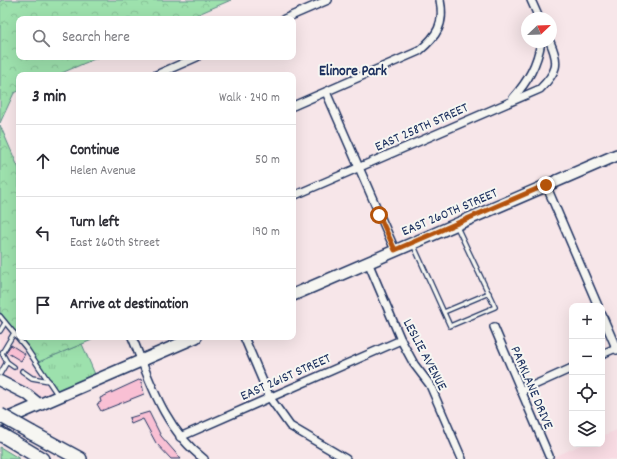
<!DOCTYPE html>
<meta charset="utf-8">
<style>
body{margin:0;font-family:Dekko,sans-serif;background:#f2f2f3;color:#2b2b33}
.controls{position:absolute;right:12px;bottom:12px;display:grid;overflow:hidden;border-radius:8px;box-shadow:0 4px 16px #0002}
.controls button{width:36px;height:36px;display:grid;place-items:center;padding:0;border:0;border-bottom:1px solid #e1e1e2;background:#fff;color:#2b2b33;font:20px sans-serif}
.compass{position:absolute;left:521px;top:12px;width:36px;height:36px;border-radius:50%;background:#fff;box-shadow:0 4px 16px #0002;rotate:67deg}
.stop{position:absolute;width:12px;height:12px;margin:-9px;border:3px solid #b45309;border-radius:50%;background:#fff}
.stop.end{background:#b45309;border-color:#fff;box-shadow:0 1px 4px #0008}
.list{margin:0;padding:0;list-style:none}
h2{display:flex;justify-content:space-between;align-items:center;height:52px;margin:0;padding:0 16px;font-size:17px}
h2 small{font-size:13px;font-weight:400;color:#7c7c81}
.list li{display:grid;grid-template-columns:26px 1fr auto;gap:12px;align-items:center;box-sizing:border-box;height:72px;padding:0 16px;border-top:1px solid #e1e1e2}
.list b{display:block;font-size:15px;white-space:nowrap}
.list p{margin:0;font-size:13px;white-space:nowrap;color:#7c7c81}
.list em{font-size:13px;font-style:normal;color:#7c7c81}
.icon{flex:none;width:22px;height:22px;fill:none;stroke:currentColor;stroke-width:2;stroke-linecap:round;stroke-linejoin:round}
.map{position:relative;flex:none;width:617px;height:459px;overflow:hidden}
.search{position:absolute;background:#fff;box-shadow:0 4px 16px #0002;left:16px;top:16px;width:280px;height:44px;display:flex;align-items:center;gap:10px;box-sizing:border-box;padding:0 14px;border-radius:8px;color:#7c7c81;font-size:15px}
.panel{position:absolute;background:#fff;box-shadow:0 4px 16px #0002;left:16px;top:72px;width:280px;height:268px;border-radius:8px}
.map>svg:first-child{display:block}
.built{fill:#f8dbe3}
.grass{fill:url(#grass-tufts);stroke:#5c8886}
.forest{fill:url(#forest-crowns);stroke:#5c8886}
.building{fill:#f9c0d4;stroke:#1b2f5e}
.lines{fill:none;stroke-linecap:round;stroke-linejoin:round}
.lane-casing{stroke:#1b2f5e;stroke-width:6}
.street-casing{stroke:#1b2f5e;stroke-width:10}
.secondary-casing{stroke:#1b2f5e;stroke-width:13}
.primary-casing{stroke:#1b2f5e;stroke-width:14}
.highway-casing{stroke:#1b2f5e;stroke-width:16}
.lane{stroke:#f6f6f2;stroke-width:3.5}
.street{stroke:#f6f6f2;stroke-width:7}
.secondary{stroke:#f6f6f2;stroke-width:10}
.primary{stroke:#f6f6f2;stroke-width:11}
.highway{stroke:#f6f6f2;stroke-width:13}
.highway-bridge-casing{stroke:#1b2f5e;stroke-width:16;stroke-linecap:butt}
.highway-bridge{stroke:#f6f6f2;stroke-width:13}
.route{stroke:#b45309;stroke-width:5}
.labels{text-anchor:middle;stroke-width:4;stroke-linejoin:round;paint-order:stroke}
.street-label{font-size:14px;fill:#1b2f5e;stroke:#f6f6f2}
.neighbourhood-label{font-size:15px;font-weight:bold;fill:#1b2f5e;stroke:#f6f6f2}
</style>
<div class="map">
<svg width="617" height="459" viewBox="0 0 617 459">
<defs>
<pattern id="grass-tufts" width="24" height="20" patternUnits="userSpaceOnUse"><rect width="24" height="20" fill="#9de1ad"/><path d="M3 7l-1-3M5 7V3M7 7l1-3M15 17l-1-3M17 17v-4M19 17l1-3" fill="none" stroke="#87c197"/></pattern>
<pattern id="forest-crowns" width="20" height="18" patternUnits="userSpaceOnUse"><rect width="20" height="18" fill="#9de1ad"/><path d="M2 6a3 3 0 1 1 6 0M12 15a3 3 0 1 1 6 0" fill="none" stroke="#87c197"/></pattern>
</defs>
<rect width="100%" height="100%" fill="#f7e6e9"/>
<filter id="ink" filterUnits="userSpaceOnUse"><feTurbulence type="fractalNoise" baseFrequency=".025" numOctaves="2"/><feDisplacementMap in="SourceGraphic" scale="8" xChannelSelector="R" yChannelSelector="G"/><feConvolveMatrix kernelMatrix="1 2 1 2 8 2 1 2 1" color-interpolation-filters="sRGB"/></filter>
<g filter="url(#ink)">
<g class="built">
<path d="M0,316L27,349L58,396L45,402L0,381Z"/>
<path d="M617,430V459H549L583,444H602V436Z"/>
</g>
<g class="grass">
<path d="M82,344L97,379L58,396L36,363Z"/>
<path d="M0,447L20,459H0Z"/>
</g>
<g class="forest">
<path d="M2,0H231L187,19H19V57H99L57,75H19V91L14,93L0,123V1Z"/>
<path d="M0,125L19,169V337H91L92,340L36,363L0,316Z"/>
</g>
<g class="building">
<path d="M11,345L25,354L21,361L6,352Z"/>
<path d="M141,379L144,394L101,411L97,404L101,402L100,398Z"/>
<path d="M149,412L161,436L181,459H171L156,443L143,419L131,424L129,418Z"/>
</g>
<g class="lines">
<defs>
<g id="lane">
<path d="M413,244L450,326L495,307L457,227"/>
<path d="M444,312L489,293"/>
<path d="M0,316L27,349L57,394"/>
<path d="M0,331L5,323"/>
<path d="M7,362L2,353L14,333"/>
<path d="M22,371L32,378L49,381"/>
<path d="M0,374L7,362L14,367"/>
</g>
<g id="street">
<path d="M531,0L539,18"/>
<path d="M284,19L328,0"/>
<path d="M156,75L197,57"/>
<path d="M326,92L395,250"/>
<path d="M513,98C528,81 537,65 541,42"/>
<path d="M293,106L419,51C437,36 445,24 440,0"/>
<path d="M546,185L598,306"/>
<path d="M293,196L540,89C557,72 560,64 550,42"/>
<path d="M368,262L401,340L414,364L430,385L462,459"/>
<path d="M602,315L617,350"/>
<path d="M494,327L549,456"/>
<path d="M132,337C150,381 164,429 204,459"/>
<path d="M244,337L270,398L290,426L346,459"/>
<path d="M602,354L616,348"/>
<path d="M521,391L572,368"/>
<path d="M180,437L401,340"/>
</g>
<path id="secondary" d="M0,381L28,395L39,404"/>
<g id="primary">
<path d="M293,295L617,155"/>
<path d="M2,421L196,337"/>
</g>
<g id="highway">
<path d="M32,433L80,459"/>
<path d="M0,434L42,459"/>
</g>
</defs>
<use href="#lane" class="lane-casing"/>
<use href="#street" class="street-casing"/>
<use href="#secondary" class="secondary-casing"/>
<use href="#primary" class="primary-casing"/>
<use href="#highway" class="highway-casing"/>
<use href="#lane" class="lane"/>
<use href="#street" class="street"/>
<use href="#secondary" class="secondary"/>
<use href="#primary" class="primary"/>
<use href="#highway" class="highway"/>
<defs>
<path id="highway-bridge" d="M0,415L32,433"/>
</defs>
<use href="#highway-bridge" class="highway-bridge-casing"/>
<use href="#highway-bridge" class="highway-bridge"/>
</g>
</g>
<g class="lines" filter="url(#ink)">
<path class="route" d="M379,215L395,250L546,185"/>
</g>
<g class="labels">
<g class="street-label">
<text transform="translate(421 126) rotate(-24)" y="5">EAST 258TH STREET</text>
<text transform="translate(449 211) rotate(-23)" y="5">EAST 260TH STREET</text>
<text transform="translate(426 354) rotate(62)" y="5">LESLIE AVENUE</text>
<text transform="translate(285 376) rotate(-24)" y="5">EAST 261ST STREET</text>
<text transform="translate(533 387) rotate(67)" y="5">PARKLANE DRIVE</text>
</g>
<g class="neighbourhood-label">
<text x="353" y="75">Elinore Park</text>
</g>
</g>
</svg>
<div class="controls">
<button>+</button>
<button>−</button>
<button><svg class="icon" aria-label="locate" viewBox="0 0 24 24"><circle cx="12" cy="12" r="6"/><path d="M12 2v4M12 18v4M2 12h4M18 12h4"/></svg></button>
<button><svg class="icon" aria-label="layers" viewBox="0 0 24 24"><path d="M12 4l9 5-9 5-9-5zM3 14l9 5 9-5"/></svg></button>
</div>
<svg class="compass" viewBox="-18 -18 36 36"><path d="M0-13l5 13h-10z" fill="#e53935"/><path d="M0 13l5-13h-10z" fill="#7c7c81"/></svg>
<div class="stop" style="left:379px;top:215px"></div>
<div class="stop end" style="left:546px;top:185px"></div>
<div class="search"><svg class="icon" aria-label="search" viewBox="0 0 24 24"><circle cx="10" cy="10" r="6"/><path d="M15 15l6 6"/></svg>Search here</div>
<section class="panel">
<h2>3 min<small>Walk · 240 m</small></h2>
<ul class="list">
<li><svg class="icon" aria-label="ahead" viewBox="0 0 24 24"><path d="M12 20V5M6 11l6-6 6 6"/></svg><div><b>Continue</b><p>Helen Avenue</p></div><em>50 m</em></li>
<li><svg class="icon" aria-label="left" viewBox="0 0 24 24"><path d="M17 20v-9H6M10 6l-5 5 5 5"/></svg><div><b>Turn left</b><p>East 260th Street</p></div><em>190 m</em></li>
<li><svg class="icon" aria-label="arrive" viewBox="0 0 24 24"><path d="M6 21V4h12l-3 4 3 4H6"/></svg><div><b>Arrive at destination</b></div></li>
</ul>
</section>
</div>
